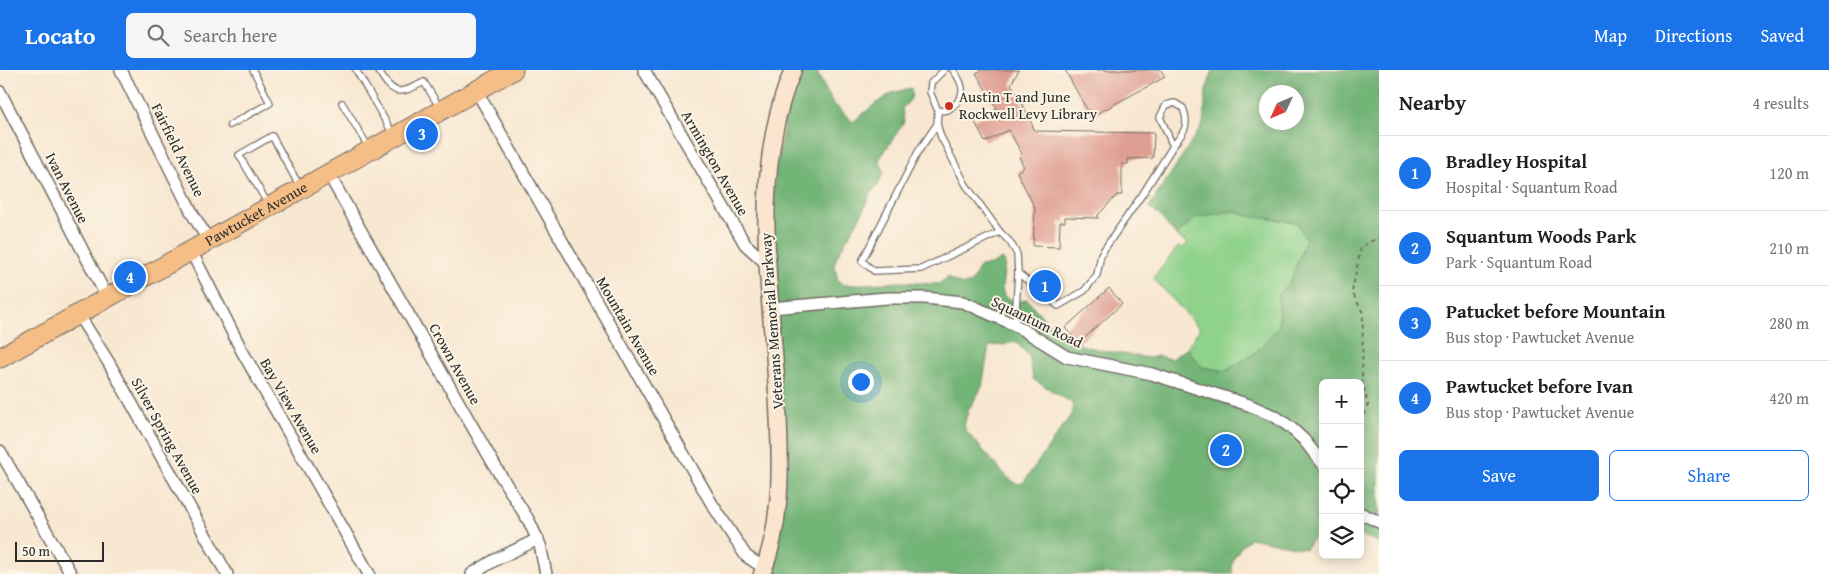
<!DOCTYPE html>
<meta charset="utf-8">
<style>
body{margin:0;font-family:"Gentium Book Plus",serif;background:#f6f6f6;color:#202124}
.controls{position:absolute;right:15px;bottom:15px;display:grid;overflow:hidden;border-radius:8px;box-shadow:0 2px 12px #0003}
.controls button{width:45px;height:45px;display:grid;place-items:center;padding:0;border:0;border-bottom:1px solid #e0e0e0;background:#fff;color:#202124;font:25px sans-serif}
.compass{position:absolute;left:1259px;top:15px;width:45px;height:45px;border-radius:50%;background:#fff;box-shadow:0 2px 12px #0003;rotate:226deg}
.scale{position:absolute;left:15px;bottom:12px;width:89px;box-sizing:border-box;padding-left:5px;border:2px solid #2b2b2b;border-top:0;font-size:14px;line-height:18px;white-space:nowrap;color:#2b2b2b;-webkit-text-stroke:4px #fcf5e5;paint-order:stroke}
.you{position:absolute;left:860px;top:311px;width:18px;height:18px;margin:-12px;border:4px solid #fff;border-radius:50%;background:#1a73e8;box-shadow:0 0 0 8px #1a73e833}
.badge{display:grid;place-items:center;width:32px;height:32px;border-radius:50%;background:#1a73e8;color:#fff;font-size:16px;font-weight:700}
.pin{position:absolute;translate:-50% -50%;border:2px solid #fff;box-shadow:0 1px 5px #0006}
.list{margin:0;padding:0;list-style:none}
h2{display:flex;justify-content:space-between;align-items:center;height:65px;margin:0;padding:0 20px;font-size:21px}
h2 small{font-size:16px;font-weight:400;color:#757577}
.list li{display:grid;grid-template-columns:32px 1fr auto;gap:15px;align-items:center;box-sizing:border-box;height:75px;padding:0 20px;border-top:1px solid #e0e0e0}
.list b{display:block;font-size:19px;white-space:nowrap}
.list p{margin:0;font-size:16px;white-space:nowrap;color:#757577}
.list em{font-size:16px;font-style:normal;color:#757577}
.actions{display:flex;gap:10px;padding:15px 20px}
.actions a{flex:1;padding:11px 0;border:1px solid #1a73e8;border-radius:8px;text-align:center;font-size:18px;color:#1a73e8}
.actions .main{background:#1a73e8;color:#fff}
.icon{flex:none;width:28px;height:28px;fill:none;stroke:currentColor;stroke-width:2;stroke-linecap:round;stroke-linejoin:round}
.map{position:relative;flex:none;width:1379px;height:504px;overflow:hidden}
header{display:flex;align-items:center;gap:30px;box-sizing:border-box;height:70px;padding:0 25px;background:#1a73e8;color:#fff}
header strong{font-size:24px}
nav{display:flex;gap:28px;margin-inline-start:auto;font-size:18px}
.search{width:350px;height:45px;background:#f6f6f6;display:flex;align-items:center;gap:12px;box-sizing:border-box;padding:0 18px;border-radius:8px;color:#757577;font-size:19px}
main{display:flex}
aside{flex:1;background:#fff}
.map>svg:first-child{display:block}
.green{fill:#8fd28b;stroke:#5d7e5b}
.forest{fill:#73b477;stroke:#4f7051;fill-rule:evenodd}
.building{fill:#df9e92}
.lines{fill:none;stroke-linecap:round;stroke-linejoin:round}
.lane-casing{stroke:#736d65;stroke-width:8}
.street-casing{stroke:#736d65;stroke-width:14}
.secondary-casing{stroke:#736d65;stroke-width:19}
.primary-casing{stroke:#736d65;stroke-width:21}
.path{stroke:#736d65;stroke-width:2;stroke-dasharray:4 4;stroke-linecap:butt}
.lane{stroke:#fff;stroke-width:5.5}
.street{stroke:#fff;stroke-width:11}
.secondary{stroke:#fbe5cf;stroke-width:16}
.primary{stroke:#f6be87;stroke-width:19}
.poi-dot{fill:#c8321e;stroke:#fcf5e5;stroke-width:2}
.labels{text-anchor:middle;stroke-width:4;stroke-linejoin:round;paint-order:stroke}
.poi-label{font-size:15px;fill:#2b2b2b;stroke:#fcf5e5;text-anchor:start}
.street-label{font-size:15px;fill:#2b2b2b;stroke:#fcf5e5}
</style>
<header>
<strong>Locato</strong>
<div class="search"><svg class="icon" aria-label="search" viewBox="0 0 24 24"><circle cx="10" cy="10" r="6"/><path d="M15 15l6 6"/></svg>Search here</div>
<nav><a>Map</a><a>Directions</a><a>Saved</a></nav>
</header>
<main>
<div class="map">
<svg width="1379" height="504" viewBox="0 0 1379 504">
<rect width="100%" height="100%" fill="#fcf5e5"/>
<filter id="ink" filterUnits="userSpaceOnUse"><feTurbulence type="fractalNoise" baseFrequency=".02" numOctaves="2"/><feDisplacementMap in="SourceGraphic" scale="10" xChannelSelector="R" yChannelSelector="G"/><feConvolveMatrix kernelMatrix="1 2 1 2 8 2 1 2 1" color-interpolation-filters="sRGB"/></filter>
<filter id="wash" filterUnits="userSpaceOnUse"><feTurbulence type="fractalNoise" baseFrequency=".0096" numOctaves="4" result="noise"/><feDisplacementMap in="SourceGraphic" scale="20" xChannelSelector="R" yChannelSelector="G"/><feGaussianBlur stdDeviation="1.12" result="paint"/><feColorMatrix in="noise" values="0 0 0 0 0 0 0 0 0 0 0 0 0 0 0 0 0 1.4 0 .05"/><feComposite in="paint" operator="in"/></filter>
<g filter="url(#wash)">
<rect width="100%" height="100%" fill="#f8e7d1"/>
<path class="green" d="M1234,141L1248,146L1297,152L1306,169L1290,212L1278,225L1279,256L1255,283L1226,301L1202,297L1187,278L1199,260V258L1153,208L1178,177L1182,178L1188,173L1176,166L1196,147Z"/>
<path class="forest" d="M793,0H818V5L833,33L853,52L875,34L892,23L911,18C914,28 909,32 902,38L904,52L879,90L884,102L878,115L869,127L864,140L837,186L834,194L838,211L845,215L900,212L938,214L949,207C957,213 961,217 971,213L980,196L991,195L1002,189L1005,192L1002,218L1004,226C1013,232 1017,233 1027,229C1038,241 1047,254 1061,265C1080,280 1126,284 1150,288L1158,286L1171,289L1187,278L1202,297L1226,301L1255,283L1279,256L1278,225L1290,212L1306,169L1297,152L1248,146L1234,141L1196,147L1176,166L1160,146L1149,137L1203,54L1206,20L1213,0L1232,1L1233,0H1379V472L1360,465V313H1323V456L1305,479L1250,468C1240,478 1229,489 1233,504H762L775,456L766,162ZM1266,22H1296V52H1266ZM1015,271L1029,286L1033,309L1072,333L1073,342L1023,413L1017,414L1008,408L966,361L964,356L968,341L982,317L989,276L1004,275Z"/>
<g id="blocks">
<g class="building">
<path d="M982,0H1019L1011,14L1020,29L1035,61L1154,63L1153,88L1128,89V94H1122V125H1117L1098,145V148L1065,147V152H1060L1059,177L1033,176L1035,138L1017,102L1024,97L1019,87L1022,84L1009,60L985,72L974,50L997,39L976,3Z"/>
<path d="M1065,0H1161L1165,7L1091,47Z"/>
<path d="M1109,218L1122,234L1079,273L1065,258Z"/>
</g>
</g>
</g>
<g filter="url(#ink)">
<use href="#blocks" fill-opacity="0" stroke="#736d65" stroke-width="1"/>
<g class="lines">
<defs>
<g id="lane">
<path d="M356,0L393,64"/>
<path d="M378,0C393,26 399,25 424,12L440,38"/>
<path d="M944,0L931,13L930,22L938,41L937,54L941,67L966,115L1000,162L1010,172L1017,184L1018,203L1015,255"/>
<path d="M342,33L369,78"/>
<path d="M938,41L948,40C966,28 966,17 953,0"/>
<path d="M937,54L918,82L862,191L874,201L921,199L1000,162"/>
<path d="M230,55L270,33L253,0"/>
<path d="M268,134L239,85L272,66L300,117"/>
<path d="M1018,203L1058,236L1084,221L1097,205L1101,184L1144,122L1173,76L1160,47L1166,35L1175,33L1183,38C1190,56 1184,62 1173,76"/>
</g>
<g id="street">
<path d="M121,0L193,145L209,171"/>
<path d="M644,0L745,174L768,195"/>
<path d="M476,20L712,434L746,486L764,498"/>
<path d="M0,22L107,227"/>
<path d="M328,103L496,398L529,451L540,475L546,504"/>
<path d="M191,181L242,281L369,504"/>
<path d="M771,238L887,228H925L963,232L1015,255L1067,287L1152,304L1249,335L1276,347L1290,357L1304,370L1323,394"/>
<path d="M78,244L109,293L227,504"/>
<path d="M0,381L71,504"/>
<path d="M1360,443L1379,452"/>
<path d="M472,504L495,490L538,469"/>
</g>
<path id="secondary" d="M762,504C780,459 781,409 779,361C776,244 745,112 793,0"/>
<g id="primary">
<path id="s1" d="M0,288L513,0"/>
</g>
</defs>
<use href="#lane" class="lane-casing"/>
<use href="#street" class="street-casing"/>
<use href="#secondary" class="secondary-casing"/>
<use href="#primary" class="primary-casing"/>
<path class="path" d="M1360,352L1368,335L1362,311L1363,243L1352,222L1361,177L1379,167"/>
<use href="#lane" class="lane"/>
<use href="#street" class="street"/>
<use href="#secondary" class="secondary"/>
<use href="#primary" class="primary"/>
</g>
</g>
<circle class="poi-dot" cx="949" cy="36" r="5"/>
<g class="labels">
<g class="poi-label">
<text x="959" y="32">Austin T and June<tspan x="959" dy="17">Rockwell Levy Library</tspan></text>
</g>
<g class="street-label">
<text transform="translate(178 80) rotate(64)" y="5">Fairfield Avenue</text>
<text transform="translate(715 93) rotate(60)" y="5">Armington Avenue</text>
<text transform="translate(67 118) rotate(63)" y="5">Ivan Avenue</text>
<text dy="5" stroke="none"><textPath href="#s1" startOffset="294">Pawtucket Avenue</textPath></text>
<text transform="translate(772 251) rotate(-94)" y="5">Veterans Memorial Parkway</text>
<text transform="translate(1037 252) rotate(26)" y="5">Squantum Road</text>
<text transform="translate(628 256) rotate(60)" y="5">Mountain Avenue</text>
<text transform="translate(455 294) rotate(61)" y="5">Crown Avenue</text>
<text transform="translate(291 336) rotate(60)" y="5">Bay View Avenue</text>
<text transform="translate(167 366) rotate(61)" y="5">Silver Spring Avenue</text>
</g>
</g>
</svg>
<div class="controls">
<button>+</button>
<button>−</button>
<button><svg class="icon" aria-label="locate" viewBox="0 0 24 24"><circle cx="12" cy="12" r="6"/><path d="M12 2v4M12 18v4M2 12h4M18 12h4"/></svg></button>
<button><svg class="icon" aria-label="layers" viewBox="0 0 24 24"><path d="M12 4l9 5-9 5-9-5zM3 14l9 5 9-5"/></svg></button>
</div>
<svg class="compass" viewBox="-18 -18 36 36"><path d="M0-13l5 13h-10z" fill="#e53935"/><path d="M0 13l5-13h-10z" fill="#757577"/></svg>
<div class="scale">50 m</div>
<div class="you"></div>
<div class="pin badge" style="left:1045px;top:216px">1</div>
<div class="pin badge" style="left:1226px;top:380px">2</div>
<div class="pin badge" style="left:422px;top:64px">3</div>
<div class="pin badge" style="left:130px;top:207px">4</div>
</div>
<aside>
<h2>Nearby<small>4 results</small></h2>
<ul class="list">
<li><span class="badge">1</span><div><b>Bradley Hospital</b><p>Hospital · Squantum Road</p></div><em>120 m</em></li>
<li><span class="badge">2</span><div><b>Squantum Woods Park</b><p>Park · Squantum Road</p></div><em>210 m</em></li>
<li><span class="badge">3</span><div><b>Patucket before Mountain</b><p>Bus stop · Pawtucket Avenue</p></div><em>280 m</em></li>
<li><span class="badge">4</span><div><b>Pawtucket before Ivan</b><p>Bus stop · Pawtucket Avenue</p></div><em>420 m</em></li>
</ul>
<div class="actions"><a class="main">Save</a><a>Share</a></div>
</aside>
</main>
